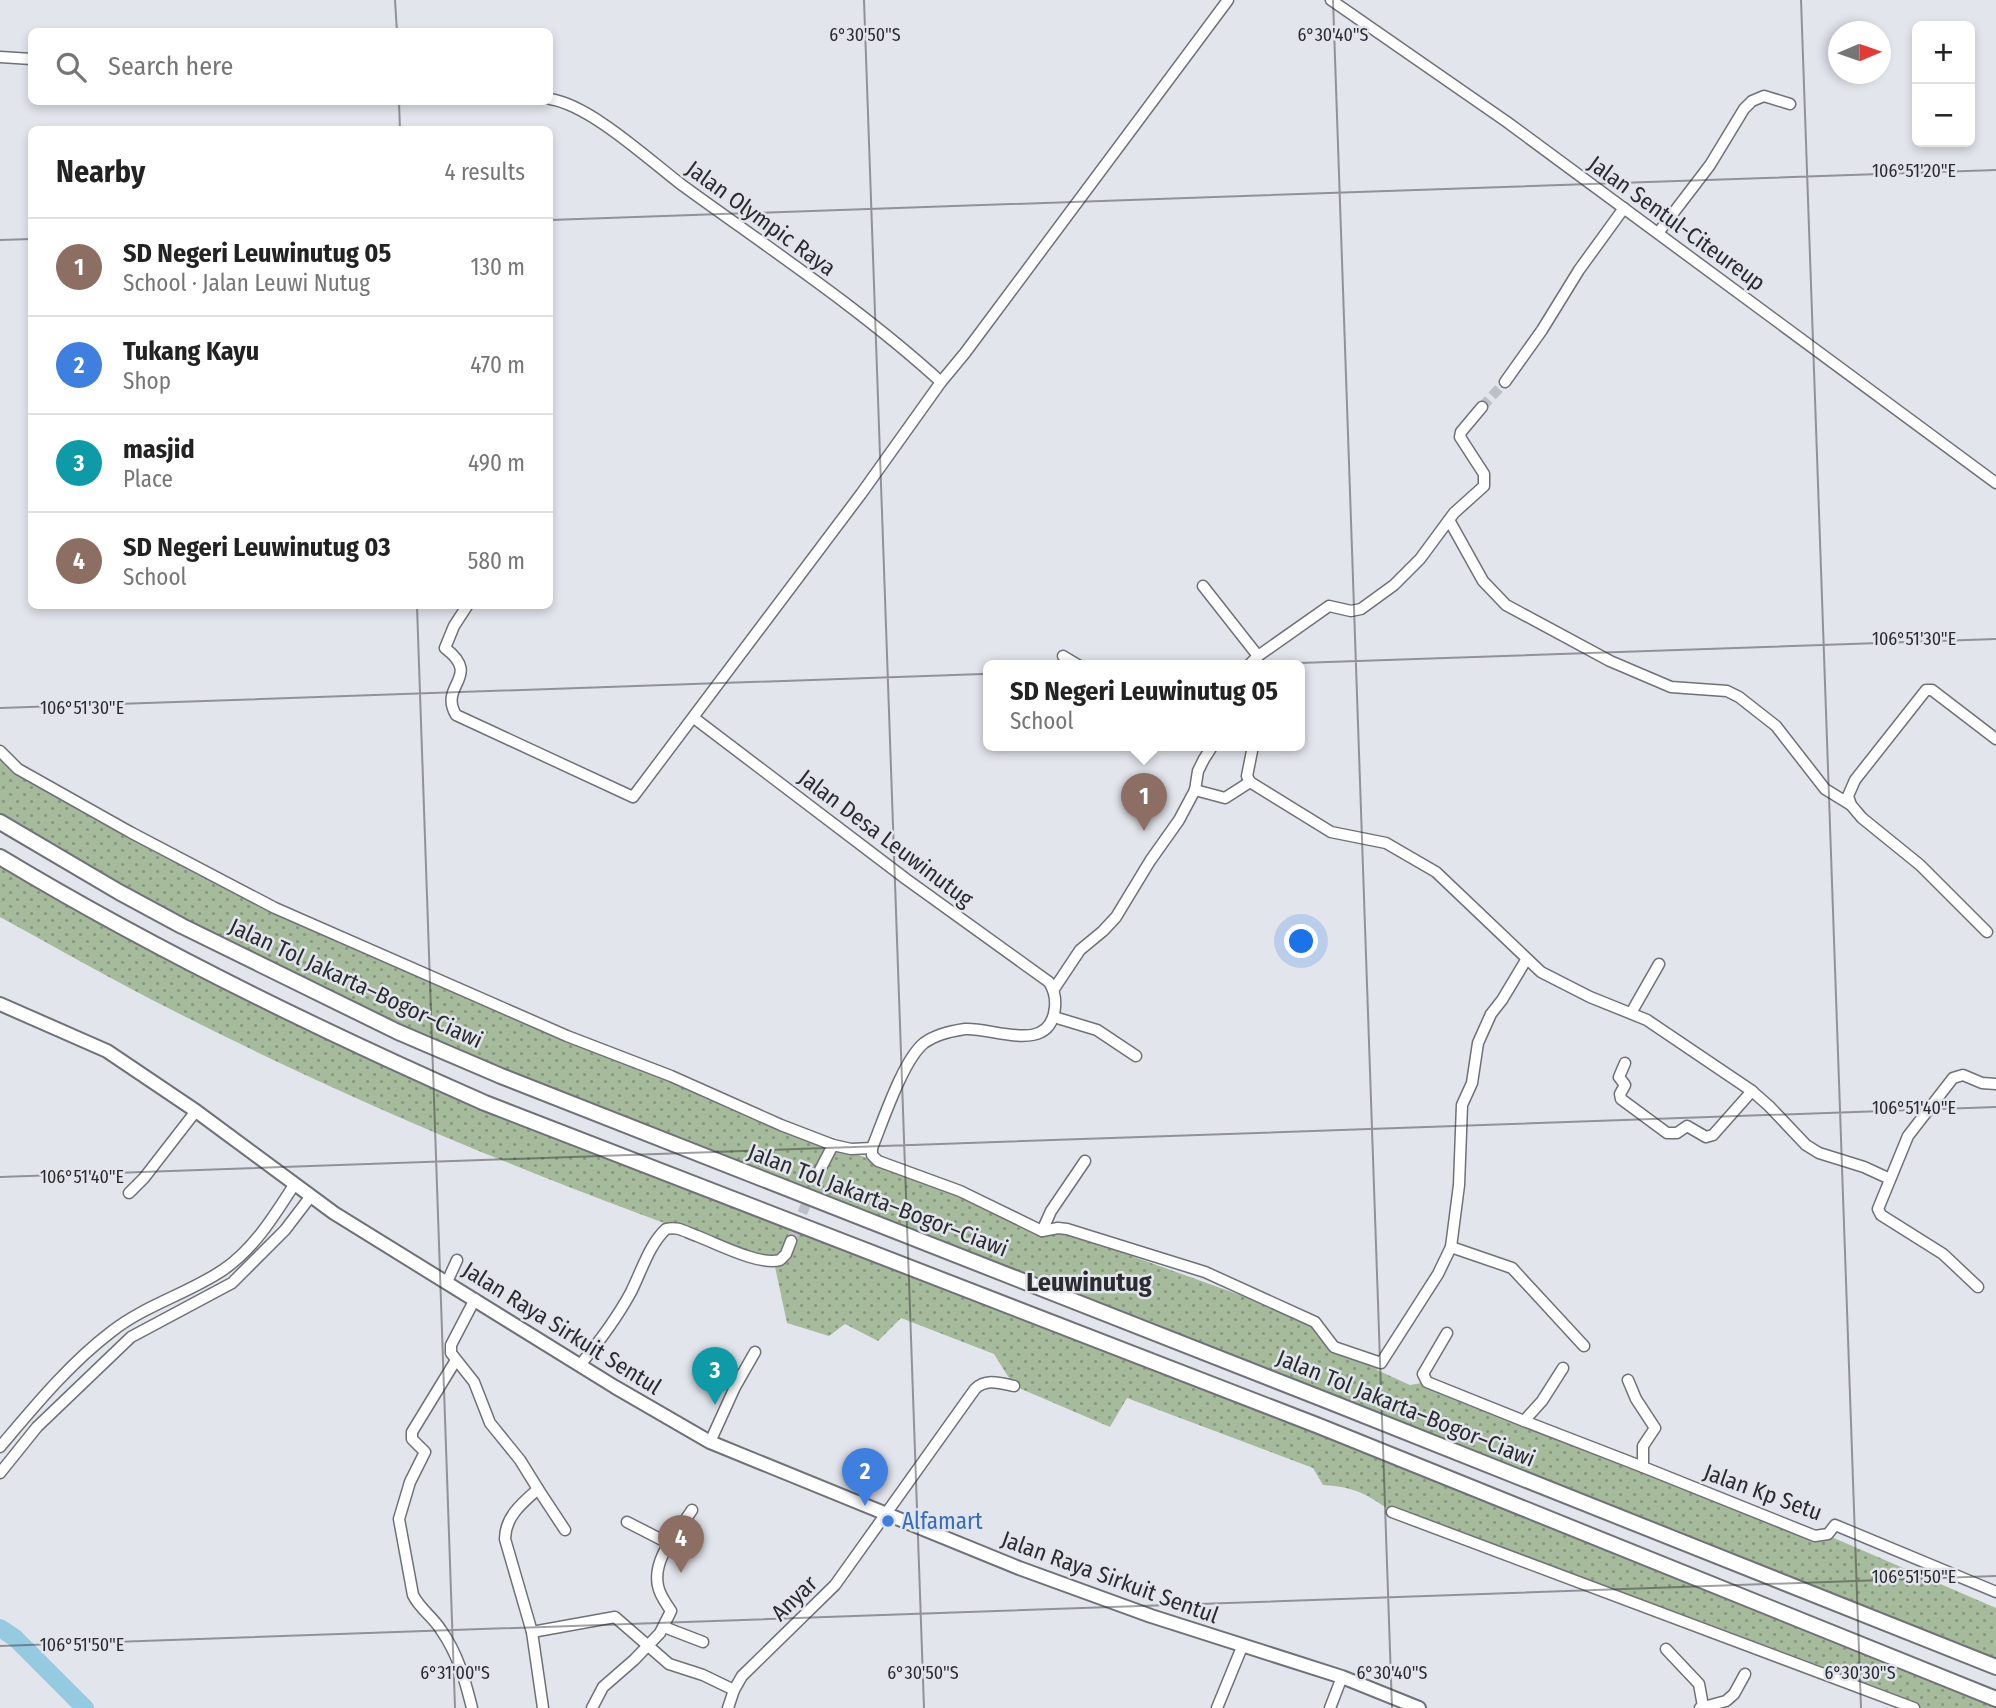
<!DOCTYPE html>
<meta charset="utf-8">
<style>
body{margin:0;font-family:"Fira Sans Condensed",sans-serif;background:#f6f6f6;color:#222}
.controls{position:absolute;right:21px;top:21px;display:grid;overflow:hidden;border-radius:10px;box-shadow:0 4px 10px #0003}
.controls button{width:63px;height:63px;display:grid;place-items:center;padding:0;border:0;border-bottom:2px solid #e0e0e0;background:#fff;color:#222;font:35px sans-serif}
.compass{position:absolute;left:1828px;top:21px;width:63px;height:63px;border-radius:50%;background:#fff;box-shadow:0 4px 10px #0003;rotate:88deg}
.you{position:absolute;left:1302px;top:942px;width:24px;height:24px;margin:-18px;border:5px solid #fff;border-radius:50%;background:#1a73e8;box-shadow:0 0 0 10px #1a73e833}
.badge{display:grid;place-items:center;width:46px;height:46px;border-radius:50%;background:#7c3aed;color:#fff;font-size:23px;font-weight:700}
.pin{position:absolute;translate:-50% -58px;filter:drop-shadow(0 2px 4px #0008)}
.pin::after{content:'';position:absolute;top:37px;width:24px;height:21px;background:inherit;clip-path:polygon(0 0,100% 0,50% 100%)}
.popup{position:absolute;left:983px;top:660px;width:322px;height:91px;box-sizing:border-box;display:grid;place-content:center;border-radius:10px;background:#fff;filter:drop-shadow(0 2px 5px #0005);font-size:23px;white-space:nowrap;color:#767676}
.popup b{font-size:26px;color:#222}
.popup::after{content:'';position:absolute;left:50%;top:100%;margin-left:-14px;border:14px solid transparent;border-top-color:#fff}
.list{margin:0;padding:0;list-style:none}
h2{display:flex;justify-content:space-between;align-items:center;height:91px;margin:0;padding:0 28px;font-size:30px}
h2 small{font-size:23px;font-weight:400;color:#767676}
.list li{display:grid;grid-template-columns:46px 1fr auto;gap:21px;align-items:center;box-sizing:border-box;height:98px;padding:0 28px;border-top:2px solid #e0e0e0}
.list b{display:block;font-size:26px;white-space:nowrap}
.list p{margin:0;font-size:23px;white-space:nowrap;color:#767676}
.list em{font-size:23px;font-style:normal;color:#767676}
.icon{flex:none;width:38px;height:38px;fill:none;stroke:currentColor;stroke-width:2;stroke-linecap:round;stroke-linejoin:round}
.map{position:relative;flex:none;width:1996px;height:1708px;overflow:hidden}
.search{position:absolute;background:#fff;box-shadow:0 4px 10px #0003;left:28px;top:28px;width:525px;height:77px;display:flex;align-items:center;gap:18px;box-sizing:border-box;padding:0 24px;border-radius:10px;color:#767676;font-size:26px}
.panel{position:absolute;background:#fff;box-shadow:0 4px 10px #0003;left:28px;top:126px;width:525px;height:483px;border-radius:10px}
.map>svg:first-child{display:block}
.grass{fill:url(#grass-dots)}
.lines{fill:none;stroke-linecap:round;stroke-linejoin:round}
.river{stroke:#95cbe0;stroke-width:18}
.minor-tunnel{stroke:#bec0c7;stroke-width:10;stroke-dasharray:10 5;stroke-linecap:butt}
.minor-casing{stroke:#6f7178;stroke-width:13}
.major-casing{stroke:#6f7178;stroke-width:16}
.highway-casing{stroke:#6f7178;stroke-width:18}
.minor{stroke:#fff;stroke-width:10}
.major{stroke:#fff;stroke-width:12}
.highway{stroke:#fff;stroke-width:14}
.ticks{fill:none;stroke:#2b2c2f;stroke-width:2;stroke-opacity:0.45}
.shop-dot{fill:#3f7fe0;stroke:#e3e5ed;stroke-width:2.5}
.labels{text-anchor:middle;stroke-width:5;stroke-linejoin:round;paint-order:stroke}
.street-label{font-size:23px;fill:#2b2c2f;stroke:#e3e5ed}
.shop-label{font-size:23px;fill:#366cbe;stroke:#e3e5ed;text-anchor:start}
.quarter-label{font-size:26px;font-weight:bold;fill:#2b2c2f;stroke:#e3e5ed}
.ticks-label{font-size:18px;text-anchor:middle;fill:#2b2c2f;stroke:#e3e5ed;stroke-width:5;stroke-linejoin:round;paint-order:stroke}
</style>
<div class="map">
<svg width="1996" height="1708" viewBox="0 0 1996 1708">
<defs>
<pattern id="grass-dots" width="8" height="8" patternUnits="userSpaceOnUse" patternTransform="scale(1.75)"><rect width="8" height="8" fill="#a6bb9b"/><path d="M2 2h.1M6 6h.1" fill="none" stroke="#87987f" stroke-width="1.8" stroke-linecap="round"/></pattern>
</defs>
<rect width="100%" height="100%" fill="#e3e5ed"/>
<g class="grass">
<path d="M0,757L285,913L781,1125L975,1200L1042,1231L1054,1228L1315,1322L1328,1342L1381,1363L1377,1370L1410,1385L1427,1382L1814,1536L1827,1535L1996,1608V1667L542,1092L335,1001L0,822Z"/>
<path d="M0,857L389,1060L1996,1699V1708H1914L1392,1512C1367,1494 1355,1487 1323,1485L1313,1468L1127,1398L1110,1427L1014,1386L994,1354L901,1318L878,1341L845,1324L829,1336L787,1323L774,1262C568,1191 366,1109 172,1010C114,981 57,948 0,917Z"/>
</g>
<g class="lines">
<path class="river" d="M0,1628L15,1638L85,1708"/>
<g class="minor-tunnel">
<path d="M1482,407L1505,382"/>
<path d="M791,1241L820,1170"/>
</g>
<defs>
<g id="minor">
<path d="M1331,0L1507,122L1996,483"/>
<path d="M0,57L32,59"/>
<path d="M550,99C590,105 648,159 682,185C770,249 861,309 941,382"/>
<path d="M1658,233L1710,165L1744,109L1752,101L1764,96L1790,104"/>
<path d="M1505,382L1542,330L1579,270L1624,208"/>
<path d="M1449,520L1483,581L1506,605L1610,661L1671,687L1727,691L1739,697L1776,726L1825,789L1851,805"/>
<path d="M1203,586L1258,656"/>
<path d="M467,606L454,626L445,648C483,677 438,685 456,715L633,797L861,494L941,382L965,353L1228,0"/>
<path d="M1063,656L1078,665"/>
<path d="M1249,665L1258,656L1329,606L1351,611L1361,609L1394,585L1420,559L1454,513L1484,486V474L1460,437L1461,432L1482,407"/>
<path d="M694,718L906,879L1049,982C1054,990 1056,997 1055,1007C1051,1056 993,1027 965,1029C951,1031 935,1035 924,1043C903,1060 883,1121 872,1148V1155L878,1161L960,1191L1042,1231L1058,1228L1067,1229L1205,1272L1315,1322L1334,1347L1381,1363L1438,1274L1451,1247L1459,1185L1462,1105L1472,1083L1478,1043L1491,1014L1502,1000L1526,960"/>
<path d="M0,751L18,769L130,832L275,908L567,1036L671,1076L781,1125L833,1145"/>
<path d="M1252,751L1247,776L1250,782L1331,832L1386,843L1436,872L1541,972L1590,997L1647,1020L1752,1091L1769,1106L1806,1145L1819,1153L1864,1167L1890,1179"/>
<path d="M1195,790L1225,798L1250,782"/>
<path d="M1987,932L1920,865L1862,818L1851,805L1848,796L1855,780L1926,690H1932L1996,739"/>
<path d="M1054,989L1080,950L1103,931L1116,917L1150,861L1179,820L1195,790L1198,771L1204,759L1213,745"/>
<path d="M1631,1013L1659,964"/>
<path d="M1054,1017L1097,1030L1136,1056"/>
<path d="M1625,1063L1619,1077L1625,1085L1620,1094L1621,1099L1667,1133H1677L1687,1126L1706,1137L1713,1135L1752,1091"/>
<path d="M820,1170L833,1145L851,1149L872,1148"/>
<path d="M129,1193L144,1178L196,1111"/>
<path d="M1042,1231L1051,1211L1085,1161"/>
<path d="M1451,1247L1512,1268L1584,1346"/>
<path d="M447,1282L457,1260"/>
<path d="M1978,1287L1943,1254L1881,1215L1878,1209L1908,1136L1953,1078L1963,1075L1982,1083L1996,1084"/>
<path d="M475,1299L451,1345V1353L474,1382L490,1423L520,1460L538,1489C522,1503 505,1517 505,1539L532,1632L543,1708"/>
<path d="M1447,1333L1423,1374L1427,1382L1524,1421L1542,1401L1563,1368"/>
<path d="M456,1360L412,1432V1439L425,1452L410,1482L399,1519L413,1595C420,1609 433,1617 441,1630C458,1654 465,1680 472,1708"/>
<path d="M580,1365C599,1342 617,1318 631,1292C642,1270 649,1245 666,1229C679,1226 685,1232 697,1236C718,1244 760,1266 780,1260L786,1254L791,1241"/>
<path d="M1628,1380L1636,1399L1655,1428L1643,1446V1467L1815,1536L1828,1534L1835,1525L1996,1592"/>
<path d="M1524,1421L1643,1467"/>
<path d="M710,1442L735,1387L755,1352"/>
<path d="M0,1447C34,1407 69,1364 111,1332C145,1305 187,1294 223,1270C254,1249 274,1216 294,1185"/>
<path d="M0,1473L37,1427L131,1337L232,1283L285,1230L311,1196"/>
<path d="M538,1489L565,1530"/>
<path d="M1392,1512L1914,1708"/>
<path d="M627,1522L670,1544"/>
<path d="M664,1627L703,1642"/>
<path d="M532,1632L615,1617L669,1664L703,1675L734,1690"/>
<path d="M1666,1649L1699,1684L1703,1706"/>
<path d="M592,1708L603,1687L634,1660L660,1633L671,1611C666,1603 660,1596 658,1586C652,1558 678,1532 692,1510"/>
<path d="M728,1708L734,1690L742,1676L835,1585L975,1389C986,1378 1000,1383 1014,1386"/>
<path d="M1217,1708L1242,1647"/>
<path d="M1330,1708L1342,1677"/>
<path d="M1700,1708L1726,1701L1734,1694L1745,1674"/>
</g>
<path id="major" d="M0,1004L107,1051L196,1111L334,1213L615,1387L710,1442L1019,1568L1151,1616L1342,1677L1419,1708"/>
<g id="highway">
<path d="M0,822L119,892L182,926L398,1032L501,1076L1328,1401L1996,1667"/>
<path d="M0,857C156,951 319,1030 485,1103L1319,1426L1996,1699"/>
</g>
</defs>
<use href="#minor" class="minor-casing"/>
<use href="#major" class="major-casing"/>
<use href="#highway" class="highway-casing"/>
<use href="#minor" class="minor"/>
<use href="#major" class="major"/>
<use href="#highway" class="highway"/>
</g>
<path class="ticks" d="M395,0L397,32M864,0L924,1708M1333,0L1392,1708M1801,0L1861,1708M399,102L400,130M550,220L1996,170M0,240L32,239M417,606L455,1708M0,708L1996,639M0,1177L1996,1107M0,1646L1996,1576"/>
<circle class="shop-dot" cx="888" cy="1521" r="7"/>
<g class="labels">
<g class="street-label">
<text transform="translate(761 218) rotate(36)" y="8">Jalan Olympic Raya</text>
<text transform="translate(1677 223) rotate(36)" y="8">Jalan Sentul-Citeureup</text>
<text transform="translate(886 838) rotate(37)" y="8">Jalan Desa Leuwinutug</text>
<text transform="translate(356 983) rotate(25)" y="8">Jalan Tol Jakarta–Bogor–Ciawi</text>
<text transform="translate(878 1200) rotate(21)" y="8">Jalan Tol Jakarta–Bogor–Ciawi</text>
<text transform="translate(562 1328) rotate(32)" y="8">Jalan Raya Sirkuit Sentul</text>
<text transform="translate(1406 1408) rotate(22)" y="8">Jalan Tol Jakarta–Bogor–Ciawi</text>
<text transform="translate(1763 1492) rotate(20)" y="8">Jalan Kp Setu</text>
<text transform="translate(1110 1577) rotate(20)" y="8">Jalan Raya Sirkuit Sentul</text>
<text transform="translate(794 1598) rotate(-44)" y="8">Anyar</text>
</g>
<g class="shop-label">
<text x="902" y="1529">Alfamart</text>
</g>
<g class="quarter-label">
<text x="1089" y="1291">Leuwinutug</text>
</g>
</g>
<g class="ticks-label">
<text x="865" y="41">6°30'50"S</text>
<text x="1333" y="41">6°30'40"S</text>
<text x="1914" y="177">106°51'20"E</text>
<text x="1914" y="645">106°51'30"E</text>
<text x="82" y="714">106°51'30"E</text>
<text x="1914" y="1114">106°51'40"E</text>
<text x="82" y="1183">106°51'40"E</text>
<text x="1914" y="1583">106°51'50"E</text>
<text x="82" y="1651">106°51'50"E</text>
<text x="455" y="1679">6°31'00"S</text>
<text x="923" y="1679">6°30'50"S</text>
<text x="1392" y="1679">6°30'40"S</text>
<text x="1860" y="1679">6°30'30"S</text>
</g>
</svg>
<div class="controls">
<button>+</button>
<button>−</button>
</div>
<svg class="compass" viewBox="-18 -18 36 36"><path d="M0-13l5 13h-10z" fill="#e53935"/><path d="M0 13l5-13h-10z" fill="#767676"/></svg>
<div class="you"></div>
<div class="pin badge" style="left:1144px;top:831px;background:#8d6e63">1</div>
<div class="popup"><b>SD Negeri Leuwinutug 05</b>School</div>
<div class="pin badge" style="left:865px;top:1506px;background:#3f7fe0">2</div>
<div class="pin badge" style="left:715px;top:1405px;background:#0f9aa8">3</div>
<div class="pin badge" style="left:681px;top:1573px;background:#8d6e63">4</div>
<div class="search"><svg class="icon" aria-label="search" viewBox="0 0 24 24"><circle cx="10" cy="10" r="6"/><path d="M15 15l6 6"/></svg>Search here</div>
<section class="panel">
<h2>Nearby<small>4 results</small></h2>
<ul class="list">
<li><span class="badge" style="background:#8d6e63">1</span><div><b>SD Negeri Leuwinutug 05</b><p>School · Jalan Leuwi Nutug</p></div><em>130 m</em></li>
<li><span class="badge" style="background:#3f7fe0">2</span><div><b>Tukang Kayu</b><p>Shop</p></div><em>470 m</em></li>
<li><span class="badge" style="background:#0f9aa8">3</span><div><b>masjid</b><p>Place</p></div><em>490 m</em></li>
<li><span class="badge" style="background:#8d6e63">4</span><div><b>SD Negeri Leuwinutug 03</b><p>School</p></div><em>580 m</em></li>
</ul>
</section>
</div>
